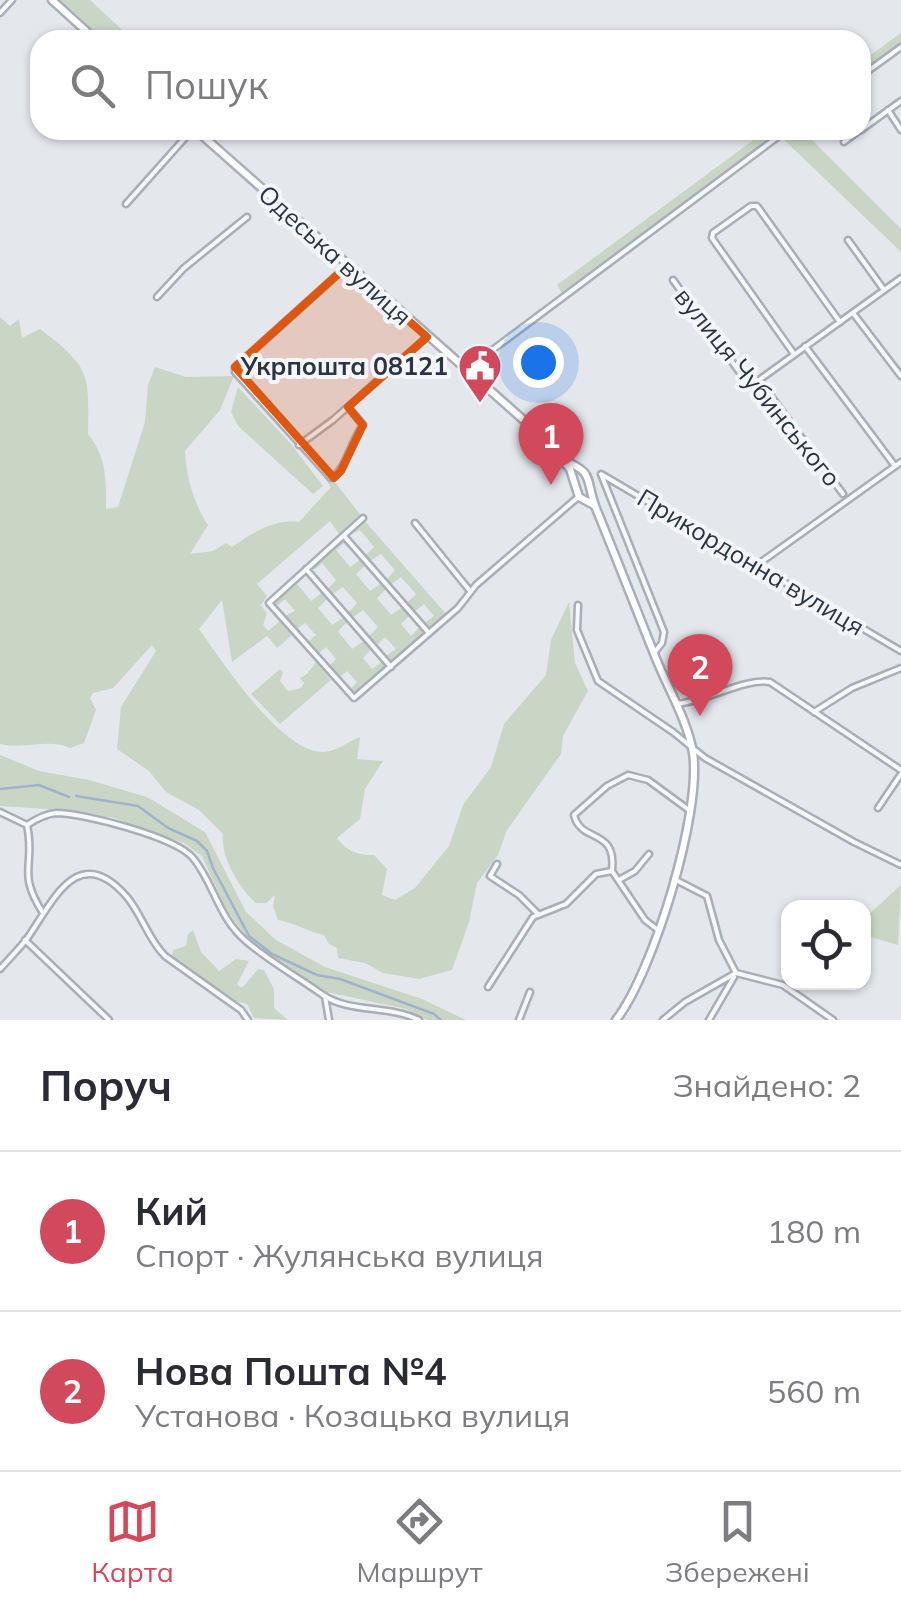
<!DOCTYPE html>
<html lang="uk">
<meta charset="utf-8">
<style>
body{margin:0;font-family:Mulish,sans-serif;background:#f2f2f3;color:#2b2b33}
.controls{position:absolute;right:30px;bottom:30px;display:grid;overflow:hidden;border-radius:20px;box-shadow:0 2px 8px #0004}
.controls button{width:90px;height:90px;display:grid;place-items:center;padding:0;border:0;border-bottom:2px solid #e1e1e2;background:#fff;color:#2b2b33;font:50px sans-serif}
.you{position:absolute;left:538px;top:362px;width:35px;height:35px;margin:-25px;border:8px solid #fff;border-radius:50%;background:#1a73e8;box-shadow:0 0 0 15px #1a73e833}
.badge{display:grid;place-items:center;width:65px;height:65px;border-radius:50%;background:#d1495b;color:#fff;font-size:32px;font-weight:700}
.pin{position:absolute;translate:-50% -82px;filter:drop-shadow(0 2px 5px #0008)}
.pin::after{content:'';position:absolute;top:52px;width:35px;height:30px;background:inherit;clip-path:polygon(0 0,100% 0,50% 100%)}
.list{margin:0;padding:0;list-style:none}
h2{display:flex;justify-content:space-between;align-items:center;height:130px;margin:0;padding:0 40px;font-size:42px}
h2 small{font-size:32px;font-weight:400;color:#7c7c81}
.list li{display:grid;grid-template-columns:65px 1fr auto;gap:30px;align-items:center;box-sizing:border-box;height:160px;padding:0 40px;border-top:2px solid #e1e1e2}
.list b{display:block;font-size:38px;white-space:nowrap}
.list p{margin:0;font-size:32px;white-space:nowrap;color:#7c7c81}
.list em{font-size:32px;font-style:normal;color:#7c7c81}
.icon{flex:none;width:55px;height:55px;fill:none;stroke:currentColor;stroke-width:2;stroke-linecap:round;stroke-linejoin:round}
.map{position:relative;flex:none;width:901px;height:1020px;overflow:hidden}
.search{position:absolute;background:#fff;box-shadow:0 2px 8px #0004;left:30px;right:30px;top:30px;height:110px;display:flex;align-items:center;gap:25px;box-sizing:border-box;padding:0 35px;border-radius:30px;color:#7c7c81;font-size:38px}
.sheet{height:450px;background:#fff}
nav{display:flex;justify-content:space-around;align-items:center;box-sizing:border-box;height:140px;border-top:2px solid #e1e1e2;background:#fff;font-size:28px;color:#7c7c81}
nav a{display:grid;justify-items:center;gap:5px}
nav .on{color:#d1495b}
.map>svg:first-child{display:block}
.green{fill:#c9d6c5}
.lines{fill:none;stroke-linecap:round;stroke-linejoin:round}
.stream{stroke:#9fb4cc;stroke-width:2.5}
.street-casing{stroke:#a9aeb7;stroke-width:9}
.secondary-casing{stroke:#a9aeb7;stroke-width:11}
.street{stroke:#f7f8fa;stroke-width:4}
.secondary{stroke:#fff;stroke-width:6}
.marked{fill:#df570f;fill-opacity:0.2;stroke:#df570f;stroke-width:8;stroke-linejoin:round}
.labels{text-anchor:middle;stroke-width:8;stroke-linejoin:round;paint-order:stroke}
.street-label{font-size:25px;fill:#2b3445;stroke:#f4f6f9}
.poi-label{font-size:25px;font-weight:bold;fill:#2b3445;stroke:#f4f6f9;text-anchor:end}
</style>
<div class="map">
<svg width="901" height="1020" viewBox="0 0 901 1020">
<rect width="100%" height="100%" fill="#e4e7ec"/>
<g class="green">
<path d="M60,0H90L133,40H104Z"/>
<path d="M901,33V44L861,73V62Z"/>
<path d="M767,130H802L901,229V252L777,133L563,295L557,285Z"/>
<path d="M0,317L10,326L19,319L22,338L40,329C91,368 89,373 88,434C107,458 106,479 106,509L118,507L145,422L148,385L155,367L186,377L234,376L220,410L185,451C186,476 194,504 208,525L190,554L213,551L226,543L232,547C252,533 274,519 299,522L331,487L318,470L335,482L362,517L340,535L330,521L257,584L267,596L261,605L267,614L263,625L268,631L280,621L292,635L277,648L267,636L232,662L222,600L199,629C222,661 282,754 324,752C337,751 348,742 360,737L357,759L383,761L365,789L360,819L337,838C348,852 357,855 374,855L387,869L382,895L395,900L415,888L449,846L463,805L491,767L504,724L546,675L551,640L569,602L575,663L588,691L563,736L561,754L507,830L498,855L477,883L469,922L452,970L419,979L383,973L365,963L338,958L337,948L329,944L324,935C308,932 296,923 278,920L273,906L275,895L266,903H256C240,889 220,856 223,834L199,810L166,792L149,771L117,749L121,707L156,651L152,645L113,688L93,693L90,698L96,710L84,743L70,748C49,738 24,750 0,744Z"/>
<path d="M238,387L291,444L323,486L313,494L238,426L231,412Z"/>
<path d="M364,520L446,614L430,628L424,624L434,616L424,604L414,612L406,604L416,594L401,577L390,585L386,580L395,570L381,554L370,561L365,556L374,547L360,530L348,536Z"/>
<path d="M342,540L346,541L336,550L350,567L361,559L366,565L356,574L370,591L382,583L387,588L377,598L391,615L403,607L410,615L401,624L411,636L420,627L424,632L392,662L386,656L396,649L385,637L376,646L368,637L378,627L363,610L352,618L348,613L357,603L343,587L331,595L327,590L336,580L322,563L316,569H310Z"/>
<path d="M307,573L297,584L311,601L323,592L328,598L318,608L332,625L344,617L348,621L338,631L352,649L365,640L371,649L363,658L372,669L382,662L386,665L354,695L349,691L357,682L347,671L338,679L325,664L330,665L336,659L326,647L319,653L320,658L303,640L305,637L309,641L316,635L305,623L298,628L301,632L298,634L283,617L295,611L285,599L278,605L277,610L272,603Z"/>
<path d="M316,662L331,680L280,724L251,694L280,669L283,673L280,681L288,691L301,688L304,683L300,678L307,674Z"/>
<path d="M0,755L39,771L89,780L147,797L205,832L246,912L276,940L325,967L422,999L466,1020H427L406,1009L327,992L248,940L225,907L202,856L184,843L111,817L84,818L47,809L0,806Z"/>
<path d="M901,885L898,945L864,935V913L867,916Z"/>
<path d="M193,930L201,952L219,971L236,959L249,961L237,984L242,988L258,969L264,970L274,989V1008L288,1020L254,1018L247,1004L232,1000L176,960L172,956L173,950L186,946L188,934Z"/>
</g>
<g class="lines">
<g class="stream">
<path d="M0,789L39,785L69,797"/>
<path d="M76,796L138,806L168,828L197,841L207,851L213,868L249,936L272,954L317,975L340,979L434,1014L441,1020"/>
</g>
<defs>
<g id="street">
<path d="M0,13L12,0"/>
<path d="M861,76L901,47"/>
<path d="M888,110L901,130"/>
<path d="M861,130L901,101"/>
<path d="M844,142L860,130"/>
<path d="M126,204L192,130"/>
<path d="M848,240L884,290"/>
<path d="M347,266L235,367V372L331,478C346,470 351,441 363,425L348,407"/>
<path d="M673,280L746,381L759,380L843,494"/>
<path d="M157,297L184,268L247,217"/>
<path d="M853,313L901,376"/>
<path d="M805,346L895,466"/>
<path d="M794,354L712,238L713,233L751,206H757L840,322"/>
<path d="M470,375L485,362L487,354L787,130"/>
<path d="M759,380L901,278"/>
<path d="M299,445L333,420L427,337"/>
<path d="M363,518L269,603L354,698L458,608L476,585L577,498"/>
<path d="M415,523L470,591"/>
<path d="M344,536L429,633"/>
<path d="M757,565L901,462"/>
<path d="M306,569L391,667"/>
<path d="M578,605L577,630L598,681L673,732L705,758L854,842L901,865"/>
<path d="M654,653L662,643L664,632L601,474L901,651"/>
<path d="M676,704C706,702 743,678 770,682L901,770"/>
<path d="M814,712L852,688L901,668"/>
<path d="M878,808L901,774"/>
<path d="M0,812L27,825"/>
<path d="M27,825C36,819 45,814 56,813C83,813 176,837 193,858C214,883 218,918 247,942C268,960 299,978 323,995C349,1013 389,1005 419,1020"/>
<path d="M27,825C36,866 16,871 43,913"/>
<path d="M497,864L490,876L519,895L538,914"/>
<path d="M674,879L707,896L719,940L736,973L783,985L833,1020"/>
<path d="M619,880L635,871L649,854"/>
<path d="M658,930L645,920L612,871C617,827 581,844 574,815L607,786L628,775L648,780L689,810"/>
<path d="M25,940L109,1020"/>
<path d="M0,969C8,960 18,950 26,940C52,904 77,839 127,897C142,915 148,939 165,956L241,1010L248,1020"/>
<path d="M488,987L533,917L566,904L596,874L612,871"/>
<path d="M325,996L329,1020"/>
<path d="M519,1020L530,992"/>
<path d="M663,1020L685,1002L736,973"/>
<path d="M709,1020L734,977"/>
</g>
<g id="secondary">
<path d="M52,0L96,40"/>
<path d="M196,130L544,438L570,469L579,497L594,505"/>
<path d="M563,460C594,473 585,476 595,506C616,557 636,609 657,661C669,690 688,722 693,753C702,812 653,973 616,1020"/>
</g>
</defs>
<use href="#street" class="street-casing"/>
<use href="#secondary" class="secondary-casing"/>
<use href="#street" class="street"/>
<use href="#secondary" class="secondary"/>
</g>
<path class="marked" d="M347,266L427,337L348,407L363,425L341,471L334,478L235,367Z"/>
<defs>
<symbol id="civic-pin" viewBox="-11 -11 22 30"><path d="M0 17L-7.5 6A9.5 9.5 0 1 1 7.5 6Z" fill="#d1495b" stroke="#f4f6f9"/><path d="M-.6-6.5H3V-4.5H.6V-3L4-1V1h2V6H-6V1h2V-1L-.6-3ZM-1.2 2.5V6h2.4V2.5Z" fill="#fff"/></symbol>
</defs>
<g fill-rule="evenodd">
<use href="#civic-pin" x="455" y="341" width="50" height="68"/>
</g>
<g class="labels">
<g class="street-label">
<text transform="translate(335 255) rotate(42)" y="9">Одеська вулиця</text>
<text transform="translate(758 387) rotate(51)" y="9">вулиця Чубинського</text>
<text transform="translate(751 562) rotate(31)" y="9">Прикордонна вулиця</text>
</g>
<g class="poi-label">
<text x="448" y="375">Укрпошта 08121</text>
</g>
</g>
</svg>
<div class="controls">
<button><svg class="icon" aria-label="locate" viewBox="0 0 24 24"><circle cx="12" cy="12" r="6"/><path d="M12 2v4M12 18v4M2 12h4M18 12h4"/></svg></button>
</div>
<div class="you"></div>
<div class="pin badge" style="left:551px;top:485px">1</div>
<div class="pin badge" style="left:700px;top:716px">2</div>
<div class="search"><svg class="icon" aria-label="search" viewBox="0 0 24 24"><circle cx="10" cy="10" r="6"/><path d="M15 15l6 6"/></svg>Пошук</div>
</div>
<section class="sheet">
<h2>Поруч<small>Знайдено: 2</small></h2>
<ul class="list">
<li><span class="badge">1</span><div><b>Кий</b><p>Спорт · Жулянська вулиця</p></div><em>180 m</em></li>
<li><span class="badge">2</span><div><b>Нова Пошта №4</b><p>Установа · Козацька вулиця</p></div><em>560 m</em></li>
</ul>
</section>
<nav>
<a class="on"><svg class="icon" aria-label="map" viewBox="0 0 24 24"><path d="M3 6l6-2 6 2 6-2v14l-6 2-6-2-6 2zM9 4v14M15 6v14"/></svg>Карта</a>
<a><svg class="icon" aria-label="directions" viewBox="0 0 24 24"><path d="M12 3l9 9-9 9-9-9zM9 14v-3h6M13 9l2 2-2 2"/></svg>Маршрут</a>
<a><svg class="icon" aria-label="saved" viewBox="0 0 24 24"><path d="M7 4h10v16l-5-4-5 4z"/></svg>Збережені</a>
</nav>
